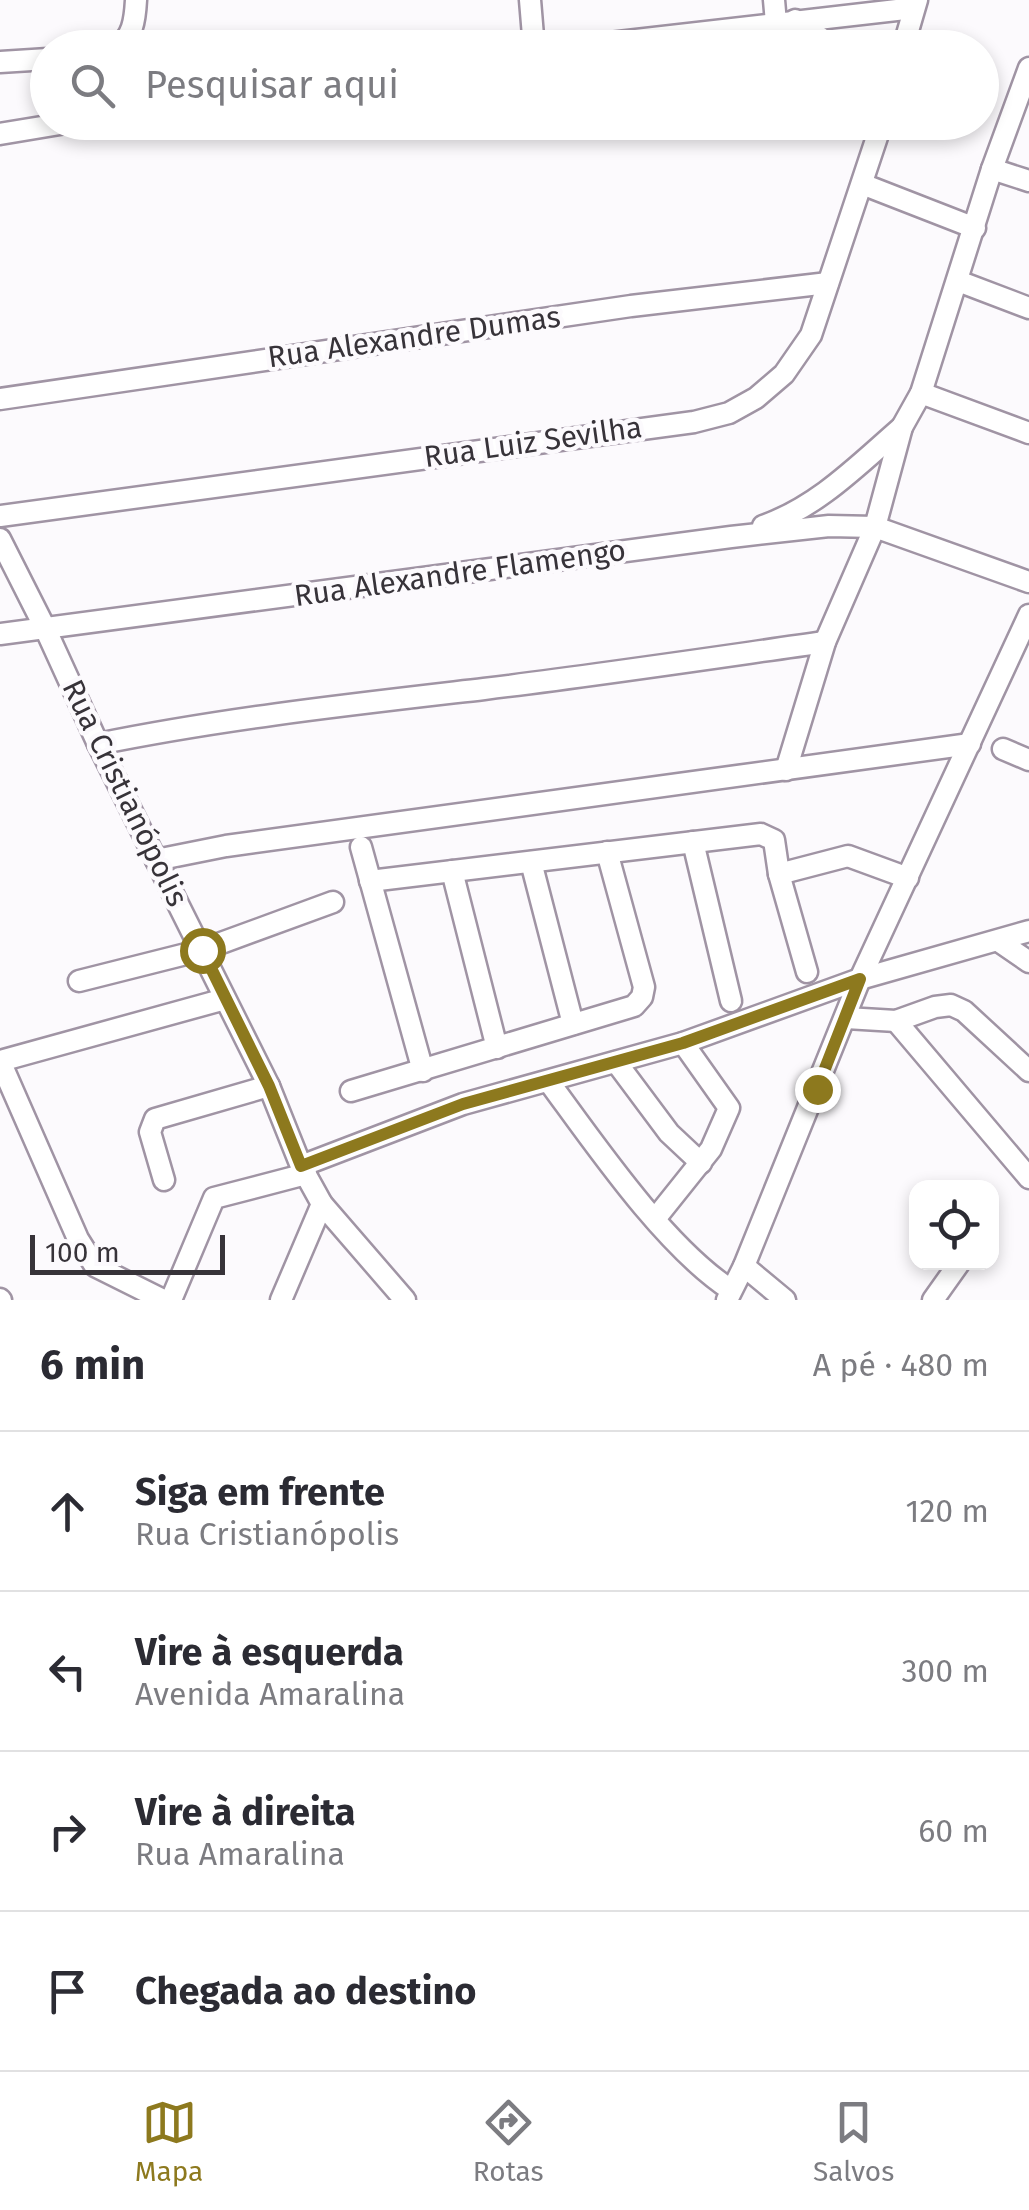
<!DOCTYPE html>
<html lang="pt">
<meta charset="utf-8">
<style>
body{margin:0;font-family:"Fira Sans",sans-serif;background:#f7f7f7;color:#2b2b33}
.controls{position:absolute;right:30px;bottom:30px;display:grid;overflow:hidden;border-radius:20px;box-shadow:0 5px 15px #0003}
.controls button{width:90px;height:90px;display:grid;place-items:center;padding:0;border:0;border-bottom:2px solid #e1e1e2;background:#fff;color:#2b2b33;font:50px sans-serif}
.scale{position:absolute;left:30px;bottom:25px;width:195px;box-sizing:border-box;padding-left:10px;border:5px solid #373339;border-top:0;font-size:28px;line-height:35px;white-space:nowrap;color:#373339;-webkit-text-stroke:8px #fcfafd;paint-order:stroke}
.stop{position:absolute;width:30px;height:30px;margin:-22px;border:8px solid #8d791e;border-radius:50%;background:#fff}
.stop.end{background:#8d791e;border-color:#fff;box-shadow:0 2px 10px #0008}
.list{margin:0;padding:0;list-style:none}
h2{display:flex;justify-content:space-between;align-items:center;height:130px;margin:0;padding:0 40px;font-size:42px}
h2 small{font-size:32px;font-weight:400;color:#7c7c81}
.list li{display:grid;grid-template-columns:65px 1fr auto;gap:30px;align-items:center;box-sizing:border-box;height:160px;padding:0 40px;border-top:2px solid #e1e1e2}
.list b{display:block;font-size:38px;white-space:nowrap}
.list p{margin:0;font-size:32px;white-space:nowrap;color:#7c7c81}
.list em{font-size:32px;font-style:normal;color:#7c7c81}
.icon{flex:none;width:55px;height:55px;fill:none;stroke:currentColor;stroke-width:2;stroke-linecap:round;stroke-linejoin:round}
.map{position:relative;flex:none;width:1029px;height:1300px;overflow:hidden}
.search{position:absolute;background:#fff;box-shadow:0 5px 15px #0003;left:30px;right:30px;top:30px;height:110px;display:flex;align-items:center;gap:25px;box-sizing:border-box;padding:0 35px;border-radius:55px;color:#7c7c81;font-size:38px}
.sheet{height:770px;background:#fff}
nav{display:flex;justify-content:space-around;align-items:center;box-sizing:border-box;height:140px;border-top:2px solid #e1e1e2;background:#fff;font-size:28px;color:#7c7c81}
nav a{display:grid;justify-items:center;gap:5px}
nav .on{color:#8d791e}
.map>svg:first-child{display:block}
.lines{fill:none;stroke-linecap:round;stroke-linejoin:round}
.minor-casing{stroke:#a094a4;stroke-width:25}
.minor{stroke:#fff;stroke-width:20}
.route{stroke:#8d791e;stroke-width:12}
.labels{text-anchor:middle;stroke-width:9;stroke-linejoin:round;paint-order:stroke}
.street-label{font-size:30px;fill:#373339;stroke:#fcfafd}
</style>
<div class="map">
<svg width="1029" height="1300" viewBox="0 0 1029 1300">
<rect width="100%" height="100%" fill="#fcfafd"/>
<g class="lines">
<defs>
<g id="minor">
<path d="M530,0L534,48"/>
<path d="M774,0L776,23"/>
<path d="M795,20L835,48"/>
<path d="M115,48C133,39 135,19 136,0"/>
<path d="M566,48L914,8"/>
<path d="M903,48L917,0"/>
<path d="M0,62L48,59"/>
<path d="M0,134L72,122"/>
<path d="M992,169L1029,181"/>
<path d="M862,184L975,228"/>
<path d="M958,281L1029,308"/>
<path d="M921,393L1029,433"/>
<path d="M0,399L631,306L828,283"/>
<path d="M0,516L694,422L729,413L756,398L784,374L811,335L882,122"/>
<path d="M763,526C819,506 858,465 902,427"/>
<path d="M0,539L45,628L98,744L269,1086L301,1166L322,1204L405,1300"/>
<path d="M0,634L731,537L829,526L875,527L1029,582"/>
<path d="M98,744C226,718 355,704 484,689C598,675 712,658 825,642"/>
<path d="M1003,749L1029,760"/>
<path d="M786,770L825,642L875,527L902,427L921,393L992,169L1029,68"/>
<path d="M693,842L731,1001"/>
<path d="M361,847L423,1071"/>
<path d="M156,860L226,846L970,744"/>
<path d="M531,862L573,1024"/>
<path d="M452,871L497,1048"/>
<path d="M779,874L848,856L908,878"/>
<path d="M370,881L761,834L774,840L779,874L807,972"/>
<path d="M1000,942L1029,962"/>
<path d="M79,981L202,950L333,902"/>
<path d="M846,1018L896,1021L935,1007L951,1005L964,1011L1029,1071"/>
<path d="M896,1021L1029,1178"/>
<path d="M0,1061L78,1239L95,1266L163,1300"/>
<path d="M0,1061L225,999"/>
<path d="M616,1062L669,1133L701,1163"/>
<path d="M549,1082C596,1146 665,1247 731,1290"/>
<path d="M351,1091L634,1006L642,997L644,987L607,852"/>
<path d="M301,1166L463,1104L683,1043L860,979L1029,931"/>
<path d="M164,1180L150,1132L155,1119L269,1086"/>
<path d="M655,1219L711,1149L729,1108L683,1043"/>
<path d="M744,1266L785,1300"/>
<path d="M0,1299L1,1300"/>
<path d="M171,1300L214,1198L306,1174"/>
<path d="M281,1300L322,1204"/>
<path d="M727,1300L744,1266L860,979L1029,615"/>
<path d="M933,1300L960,1262"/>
</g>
</defs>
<use href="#minor" class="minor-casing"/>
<use href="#minor" class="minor"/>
</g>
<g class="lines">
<path class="route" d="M202,950L269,1086L301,1166L463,1104L683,1043L860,979L817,1089"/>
</g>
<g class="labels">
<g class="street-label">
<text transform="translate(414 337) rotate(-8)" y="10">Rua Alexandre Dumas</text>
<text transform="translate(533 442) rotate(-8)" y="10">Rua Luiz Sevilha</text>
<text transform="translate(460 573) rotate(-8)" y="10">Rua Alexandre Flamengo</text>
<text transform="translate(125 793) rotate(64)" y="10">Rua Cristianópolis</text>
</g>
</g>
</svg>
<div class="controls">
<button><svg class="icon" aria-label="locate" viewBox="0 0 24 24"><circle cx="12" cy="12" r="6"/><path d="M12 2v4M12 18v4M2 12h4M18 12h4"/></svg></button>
</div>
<div class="scale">100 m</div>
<div class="stop" style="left:202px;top:950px"></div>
<div class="stop end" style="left:817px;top:1089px"></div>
<div class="search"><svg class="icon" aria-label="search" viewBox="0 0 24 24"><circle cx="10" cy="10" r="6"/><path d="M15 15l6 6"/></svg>Pesquisar aqui</div>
</div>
<section class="sheet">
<h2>6 min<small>A pé · 480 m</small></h2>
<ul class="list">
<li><svg class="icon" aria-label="ahead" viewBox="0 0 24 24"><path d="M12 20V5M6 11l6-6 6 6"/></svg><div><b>Siga em frente</b><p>Rua Cristianópolis</p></div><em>120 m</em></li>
<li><svg class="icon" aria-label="left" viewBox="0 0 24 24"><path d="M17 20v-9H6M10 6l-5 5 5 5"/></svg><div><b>Vire à esquerda</b><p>Avenida Amaralina</p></div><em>300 m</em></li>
<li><svg class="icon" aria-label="right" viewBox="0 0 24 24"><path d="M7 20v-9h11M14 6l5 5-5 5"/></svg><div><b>Vire à direita</b><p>Rua Amaralina</p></div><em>60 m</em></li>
<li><svg class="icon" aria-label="arrive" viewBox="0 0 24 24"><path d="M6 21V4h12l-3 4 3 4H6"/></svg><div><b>Chegada ao destino</b></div></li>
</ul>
</section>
<nav>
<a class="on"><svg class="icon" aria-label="map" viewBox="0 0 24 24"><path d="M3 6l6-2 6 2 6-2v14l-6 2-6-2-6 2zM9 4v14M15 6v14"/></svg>Mapa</a>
<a><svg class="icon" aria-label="directions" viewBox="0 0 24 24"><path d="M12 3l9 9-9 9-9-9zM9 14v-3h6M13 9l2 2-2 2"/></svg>Rotas</a>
<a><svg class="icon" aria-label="saved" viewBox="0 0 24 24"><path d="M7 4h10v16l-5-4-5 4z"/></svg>Salvos</a>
</nav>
